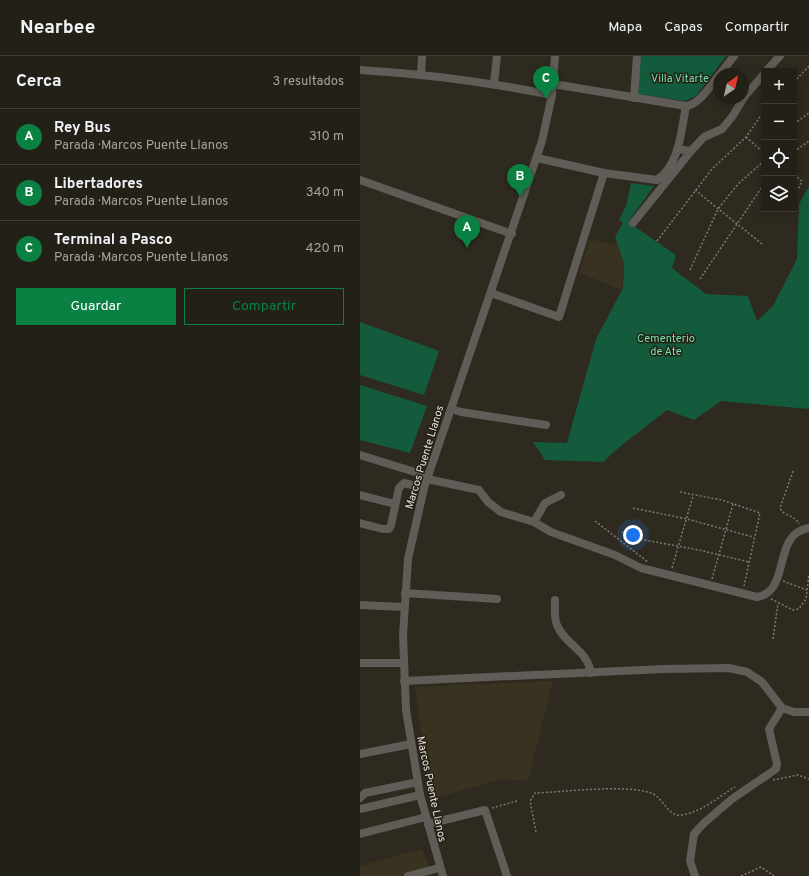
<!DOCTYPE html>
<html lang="es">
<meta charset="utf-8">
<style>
body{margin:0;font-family:Overpass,sans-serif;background:#2f2d24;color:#f1f3f6}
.controls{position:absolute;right:12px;top:12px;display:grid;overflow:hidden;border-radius:0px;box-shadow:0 2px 10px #0003}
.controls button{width:36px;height:36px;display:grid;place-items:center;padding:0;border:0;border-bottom:1px solid #403e36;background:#232017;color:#f1f3f6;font:20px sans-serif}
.compass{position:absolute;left:353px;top:12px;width:36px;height:36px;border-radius:50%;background:#232017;box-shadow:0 2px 10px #0003;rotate:34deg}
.you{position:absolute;left:273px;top:479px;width:14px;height:14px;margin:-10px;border:3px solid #fff;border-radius:50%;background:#1a73e8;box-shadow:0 0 0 6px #1a73e833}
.badge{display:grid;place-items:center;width:26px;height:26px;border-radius:50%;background:#0b8043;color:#fff;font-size:13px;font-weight:700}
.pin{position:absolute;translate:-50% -33px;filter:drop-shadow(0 1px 2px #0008)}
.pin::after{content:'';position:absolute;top:21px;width:14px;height:12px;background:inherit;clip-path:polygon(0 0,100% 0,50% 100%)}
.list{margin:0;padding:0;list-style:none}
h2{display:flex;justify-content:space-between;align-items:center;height:52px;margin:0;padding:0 16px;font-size:17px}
h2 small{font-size:13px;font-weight:400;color:#a3a3a1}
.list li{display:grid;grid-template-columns:26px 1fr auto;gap:12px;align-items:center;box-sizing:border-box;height:56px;padding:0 16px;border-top:1px solid #403e36}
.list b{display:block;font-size:15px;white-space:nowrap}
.list p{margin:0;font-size:13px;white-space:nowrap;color:#a3a3a1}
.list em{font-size:13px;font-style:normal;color:#a3a3a1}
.actions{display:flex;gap:8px;padding:12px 16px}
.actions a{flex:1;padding:9px 0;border:1px solid #0b8043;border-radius:0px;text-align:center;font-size:14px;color:#0b8043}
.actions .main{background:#0b8043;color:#fff}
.icon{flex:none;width:22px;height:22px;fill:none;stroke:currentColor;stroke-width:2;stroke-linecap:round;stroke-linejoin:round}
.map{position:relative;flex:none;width:449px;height:820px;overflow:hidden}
header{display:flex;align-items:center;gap:24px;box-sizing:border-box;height:56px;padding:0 20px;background:#232017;border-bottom:1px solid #403e36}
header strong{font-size:19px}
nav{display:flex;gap:22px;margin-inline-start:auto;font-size:14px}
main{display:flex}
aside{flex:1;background:#232017}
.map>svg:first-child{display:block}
.built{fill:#3a3221}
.green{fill:#145b3d}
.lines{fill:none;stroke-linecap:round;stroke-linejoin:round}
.path{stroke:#7e7a71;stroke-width:1.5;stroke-dasharray:2 2;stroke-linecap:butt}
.minor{stroke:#605c57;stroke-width:8}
.labels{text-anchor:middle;stroke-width:3;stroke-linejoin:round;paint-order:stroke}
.park-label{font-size:11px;fill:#73e2ab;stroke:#252016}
.street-label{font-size:11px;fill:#e3e0d9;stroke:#252016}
</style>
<header>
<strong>Nearbee</strong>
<nav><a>Mapa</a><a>Capas</a><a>Compartir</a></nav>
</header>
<main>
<aside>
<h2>Cerca<small>3 resultados</small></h2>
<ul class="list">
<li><span class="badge">A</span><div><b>Rey Bus</b><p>Parada · Marcos Puente Llanos</p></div><em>310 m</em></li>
<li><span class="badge">B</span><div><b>Libertadores</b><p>Parada · Marcos Puente Llanos</p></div><em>340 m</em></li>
<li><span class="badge">C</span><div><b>Terminal a Pasco</b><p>Parada · Marcos Puente Llanos</p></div><em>420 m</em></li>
</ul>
<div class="actions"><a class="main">Guardar</a><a>Compartir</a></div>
</aside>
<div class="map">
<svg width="449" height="820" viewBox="0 0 449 820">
<rect width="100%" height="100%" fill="#2f2a1f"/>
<g class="built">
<path d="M230,183L258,190L264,207L262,234L219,217Z"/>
<path d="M193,625L168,725L143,723L71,743L55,631Z"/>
<path d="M62,793L72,820H0V810Z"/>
</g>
<g class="green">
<path d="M280,0H366L336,40L325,45L278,38Z"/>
<path d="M271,127L294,130L268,166L316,199L312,212L346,238L388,240L397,265L413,250L437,203L439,148L449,130V353L361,345L334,364L307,354L262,389L243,406L185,404L173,386L207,387L236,283L263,232L264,207L255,181L263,167L259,164L266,150Z"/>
<path d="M0,266L79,295L64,339L0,319Z"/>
<path d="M0,329L67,350L50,397L0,384Z"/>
</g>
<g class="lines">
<g class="path">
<path d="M434,26L449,10"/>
<path d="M434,68L449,57"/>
<path d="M386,81L404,97"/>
<path d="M434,96L449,85"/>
<path d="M434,119L442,125L438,134"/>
<path d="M335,134L402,188"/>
<path d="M297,185L352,113L386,81L404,55"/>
<path d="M330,214L358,153L378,128L404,105"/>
<path d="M340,223L404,128"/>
<path d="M433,415L420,452C423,460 435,459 439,468"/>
<path d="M320,436L362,444L400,457L384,530"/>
<path d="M273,452L327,463L393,481"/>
<path d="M235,465L288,506"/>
<path d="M262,476L274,482L339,494L389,506"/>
<path d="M312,512L333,440"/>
<path d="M352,523L373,448"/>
<path d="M423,525L447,534"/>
<path d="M411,543L433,554L439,553L446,543L449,518"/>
<path d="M413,583L418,547"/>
<path d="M413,724L438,719L449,723"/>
<path d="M132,752L157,745"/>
<path d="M176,776L170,745L175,737C204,736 265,728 291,737C303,741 308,761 321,759C340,757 360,740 375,731"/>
<path d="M381,820L401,811L414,820"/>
</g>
<g class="minor">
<path d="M0,14C65,18 128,26 192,39"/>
<path d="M406,15L420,0"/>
<path d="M61,18L62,0"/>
<path d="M360,18L374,0"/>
<path d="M134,27L137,0"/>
<path d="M193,28L326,50C340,48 350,30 359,19"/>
<path d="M274,42L277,0"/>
<path d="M317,93L331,95L344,81L362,73L372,61L385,40L404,18"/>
<path d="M177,102L244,117L297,124C320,108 321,75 326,50"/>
<path d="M0,124L152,178"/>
<path d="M273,167L331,95"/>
<path d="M131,237L199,261L244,117"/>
<path d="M91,353L101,356L186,369"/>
<path d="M0,399L68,420"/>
<path d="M67,423L119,434L128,446L141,456L174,466L191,476L255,499L281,512L397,541C432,535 411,478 449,472"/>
<path d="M0,439L35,448"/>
<path d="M174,466L185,447L201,439"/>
<path d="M0,467L23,473H29L31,469L39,432L44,427L64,432"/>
<path d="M45,537L137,543"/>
<path d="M195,544C195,552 194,563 197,569C205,589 227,593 231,617"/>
<path d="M0,549L44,551"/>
<path d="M0,607H43"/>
<path d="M44,625L303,613L369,612L387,616L402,626L422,652L434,656H449"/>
<path d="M0,698L51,688"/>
<path d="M0,742L5,737L58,726"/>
<path d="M0,753L60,739"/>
<path d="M68,768L125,754L147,820"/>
<path d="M0,778L66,761"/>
<path d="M48,820L79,812"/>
<path d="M83,820L60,739L46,654L43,579L48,503L64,432L182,85L192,39L195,0"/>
<path d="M335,820L330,805L334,778L344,767L372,743L416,713L417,708L409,673L422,652"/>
</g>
</g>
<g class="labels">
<g class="park-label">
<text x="320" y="26">Villa Vitarte</text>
<text x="306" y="286">Cementerio<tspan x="306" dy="13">de Ate</tspan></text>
</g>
<g class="street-label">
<text transform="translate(64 401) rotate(-73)" y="4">Marcos Puente Llanos</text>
<text transform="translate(72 733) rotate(78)" y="4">Marcos Puente Llanos</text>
</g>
</g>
</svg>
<div class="controls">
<button>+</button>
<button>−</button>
<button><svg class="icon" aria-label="locate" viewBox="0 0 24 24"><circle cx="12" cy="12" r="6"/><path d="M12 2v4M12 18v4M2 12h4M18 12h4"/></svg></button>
<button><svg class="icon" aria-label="layers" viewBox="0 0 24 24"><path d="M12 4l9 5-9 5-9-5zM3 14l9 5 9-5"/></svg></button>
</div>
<svg class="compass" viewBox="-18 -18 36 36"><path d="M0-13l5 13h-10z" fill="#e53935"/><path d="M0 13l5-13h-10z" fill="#a3a3a1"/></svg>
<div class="you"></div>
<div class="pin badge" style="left:107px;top:192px">A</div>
<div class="pin badge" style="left:160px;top:141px">B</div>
<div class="pin badge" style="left:186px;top:43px">C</div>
</div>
</main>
